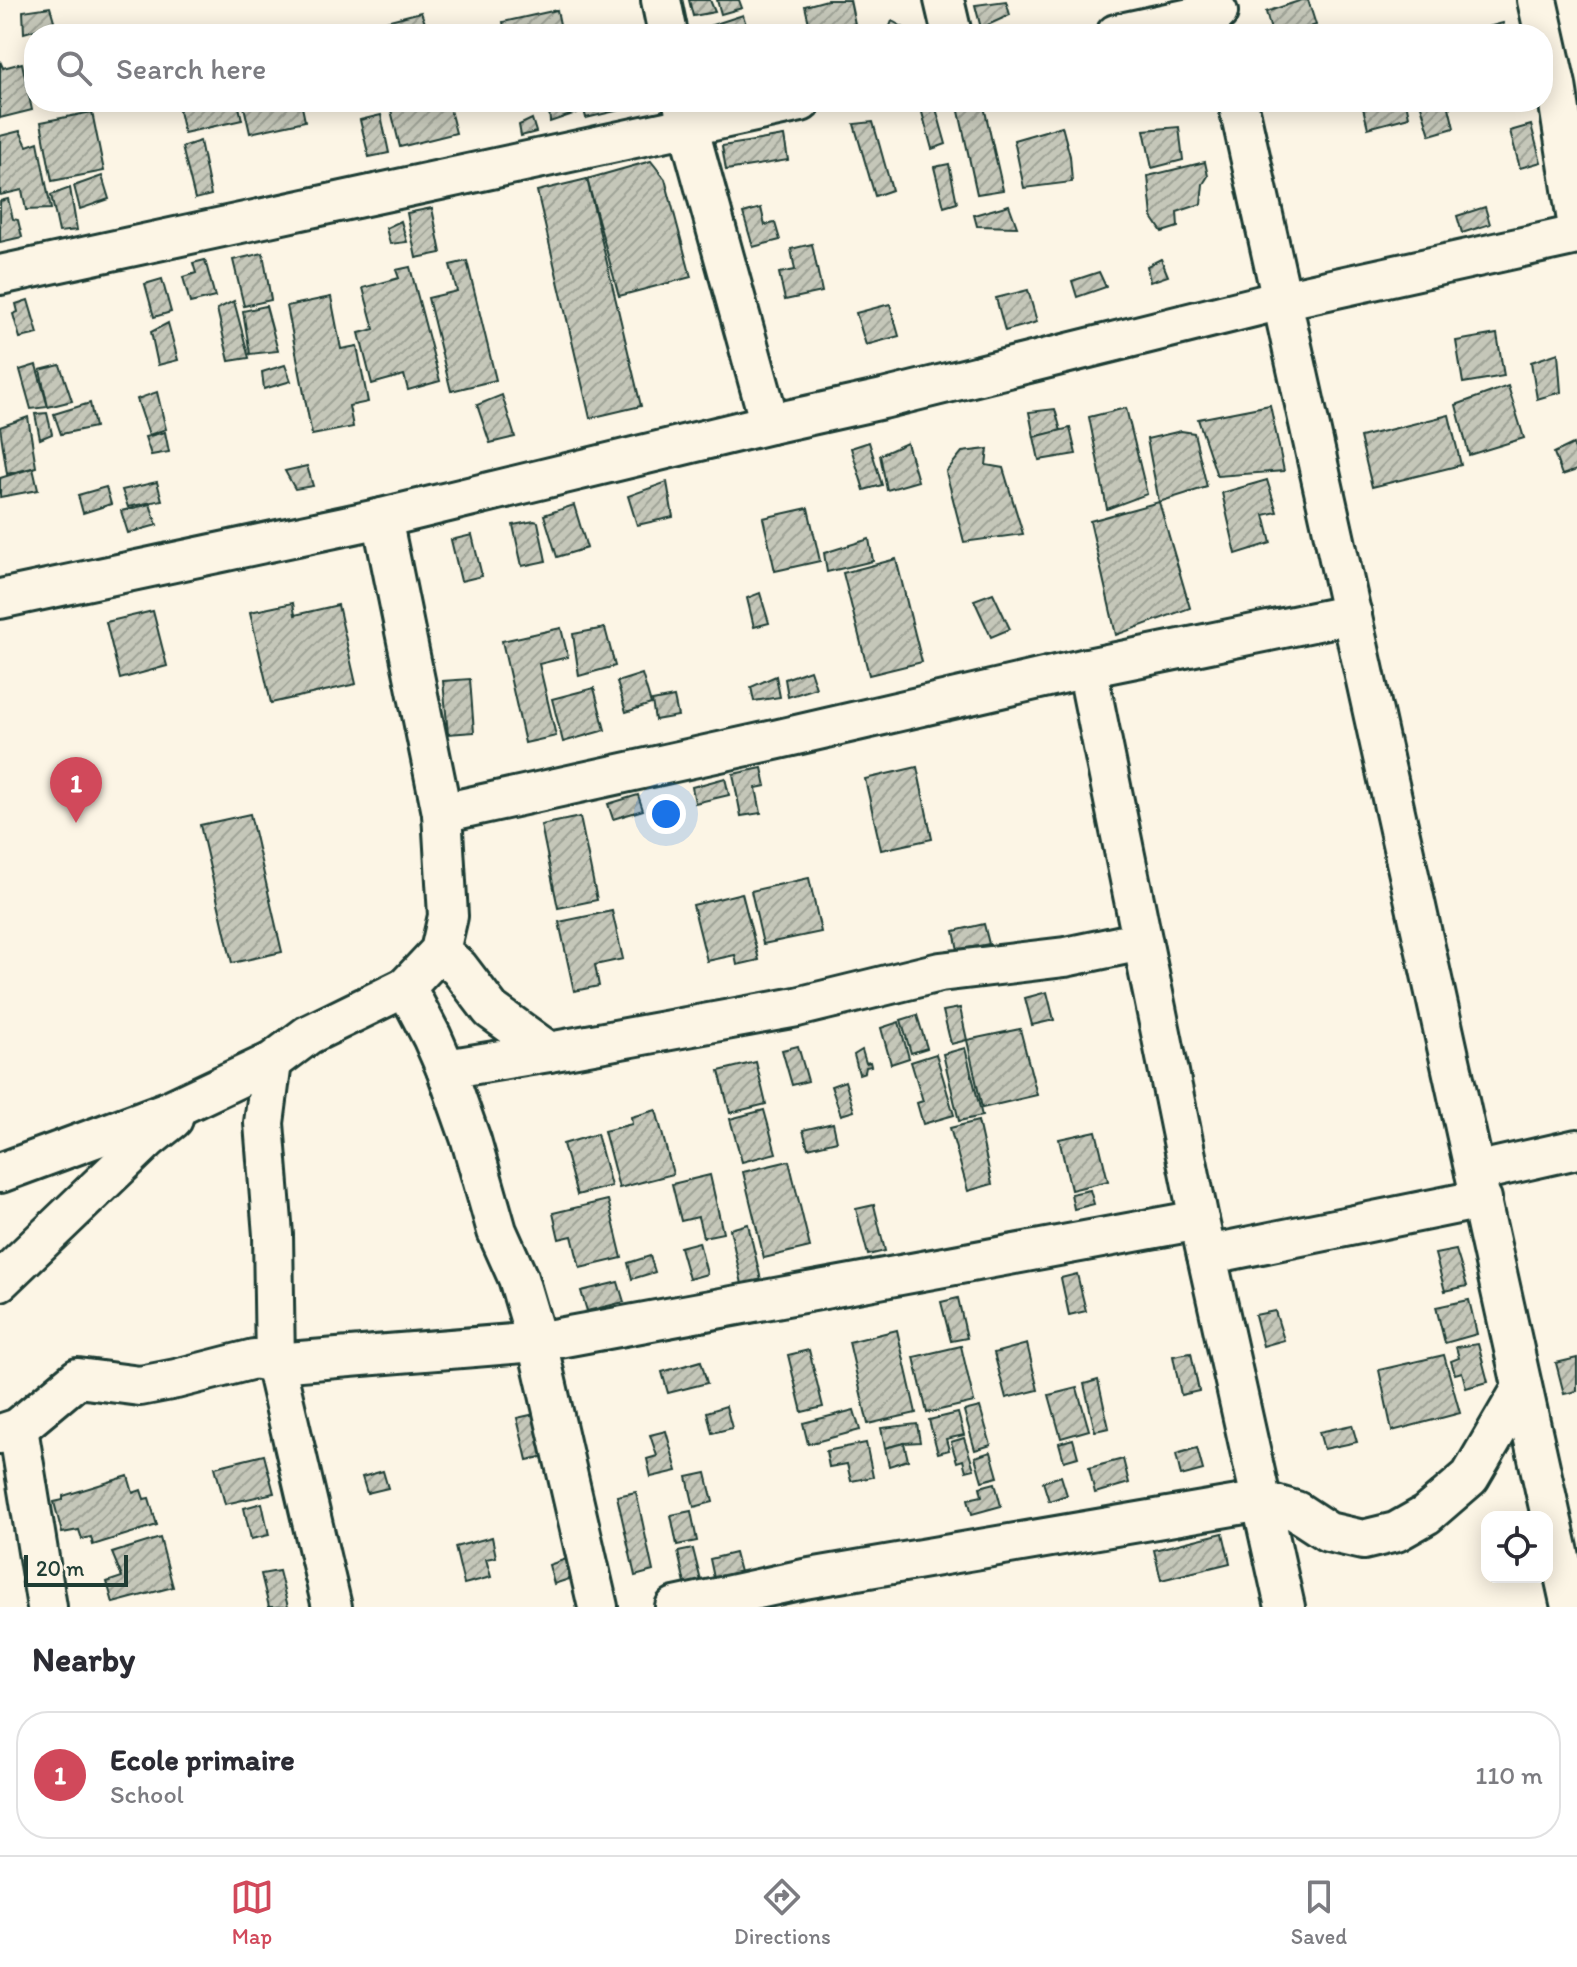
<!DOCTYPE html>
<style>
body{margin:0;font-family:Itim,sans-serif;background:#f2f2f3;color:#2b2b33}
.controls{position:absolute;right:24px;bottom:24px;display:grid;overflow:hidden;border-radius:16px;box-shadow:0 4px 20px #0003}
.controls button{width:72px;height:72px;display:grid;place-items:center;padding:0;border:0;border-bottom:2px solid #e1e1e2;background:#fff;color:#2b2b33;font:40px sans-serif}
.scale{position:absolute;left:24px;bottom:20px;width:104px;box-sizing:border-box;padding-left:8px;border:4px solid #1f3d34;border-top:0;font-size:22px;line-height:28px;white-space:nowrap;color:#1f3d34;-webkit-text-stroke:6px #fcf5e5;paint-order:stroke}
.you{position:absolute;left:666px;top:814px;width:28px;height:28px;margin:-20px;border:6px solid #fff;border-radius:50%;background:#1a73e8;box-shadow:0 0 0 12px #1a73e833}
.badge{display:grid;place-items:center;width:52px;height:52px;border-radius:50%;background:#d1495b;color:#fff;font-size:26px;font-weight:700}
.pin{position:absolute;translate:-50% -66px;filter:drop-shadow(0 2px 4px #0008)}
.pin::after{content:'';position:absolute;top:42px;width:28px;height:24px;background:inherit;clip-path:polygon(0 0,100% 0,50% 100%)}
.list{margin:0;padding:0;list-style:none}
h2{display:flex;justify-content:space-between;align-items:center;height:104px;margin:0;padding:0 32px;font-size:34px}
h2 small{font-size:26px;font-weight:400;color:#7c7c81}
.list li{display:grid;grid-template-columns:52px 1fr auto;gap:24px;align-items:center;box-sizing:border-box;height:128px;margin:0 16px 16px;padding:0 16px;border:2px solid #e1e1e2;border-radius:32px}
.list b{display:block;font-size:30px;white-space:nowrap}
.list p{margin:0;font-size:26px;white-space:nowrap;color:#7c7c81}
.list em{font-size:26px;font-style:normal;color:#7c7c81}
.icon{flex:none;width:44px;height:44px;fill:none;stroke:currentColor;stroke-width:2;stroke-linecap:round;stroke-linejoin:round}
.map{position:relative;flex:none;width:1577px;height:1607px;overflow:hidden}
.search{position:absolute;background:#fff;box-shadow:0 4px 20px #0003;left:24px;right:24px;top:24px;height:88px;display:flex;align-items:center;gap:20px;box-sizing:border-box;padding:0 28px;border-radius:32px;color:#7c7c81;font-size:30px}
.sheet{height:248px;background:#fff}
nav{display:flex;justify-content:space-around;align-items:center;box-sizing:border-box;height:112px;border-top:2px solid #e1e1e2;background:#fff;font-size:22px;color:#7c7c81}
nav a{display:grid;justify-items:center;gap:4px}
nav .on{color:#d1495b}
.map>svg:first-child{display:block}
.building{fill:url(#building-hatch);stroke:#1f3d34;stroke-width:2}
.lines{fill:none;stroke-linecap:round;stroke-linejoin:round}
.minor-casing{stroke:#1f3d34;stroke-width:44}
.minor{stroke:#fcf5e5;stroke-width:38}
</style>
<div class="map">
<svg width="1577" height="1607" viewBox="0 0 1577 1607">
<defs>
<pattern id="building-hatch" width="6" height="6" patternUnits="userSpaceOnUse" patternTransform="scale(2)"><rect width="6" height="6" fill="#c5c7b9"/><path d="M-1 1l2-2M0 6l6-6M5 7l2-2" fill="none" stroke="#9fa397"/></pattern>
</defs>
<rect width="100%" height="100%" fill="#fcf5e5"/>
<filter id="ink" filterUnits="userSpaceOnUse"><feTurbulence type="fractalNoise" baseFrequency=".0125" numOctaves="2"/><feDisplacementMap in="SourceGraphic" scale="16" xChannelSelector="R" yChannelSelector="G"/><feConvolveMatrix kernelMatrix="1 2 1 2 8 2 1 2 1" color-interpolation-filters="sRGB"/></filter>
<g filter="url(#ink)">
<g class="building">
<path d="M689,0H710L715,12L693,16Z"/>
<path d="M717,0H739L742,8L721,14Z"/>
<path d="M827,0H850L855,24L811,32L805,6Z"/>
<path d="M1302,0H1308L1316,25L1290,34H1272L1266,12Z"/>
<path d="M1006,1L1010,15L981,28L975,5Z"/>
<path d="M50,7L55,24L24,33L23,11Z"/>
<path d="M557,10L562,34H505L503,22Z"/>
<path d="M421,12L429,34H388L386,21Z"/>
<path d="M743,15L749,34H704L703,28Z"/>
<path d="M892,21L908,30L905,34H887Z"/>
<path d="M1503,23L1506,34H1462Z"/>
<path d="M0,61L3,68L22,63L32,110L0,118Z"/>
<path d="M177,102H238L242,120L184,133Z"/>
<path d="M243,102H301L305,121L250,133Z"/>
<path d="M389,102H448L456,133L400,147Z"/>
<path d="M574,102L576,113L550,122L549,109Z"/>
<path d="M582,102H618L620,110L586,118Z"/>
<path d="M957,102H983L1003,190L977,194Z"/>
<path d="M1386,102H1406L1409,117L1368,128L1363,108Z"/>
<path d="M1420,102H1467L1449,107L1454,128L1430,135Z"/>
<path d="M920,105H935L946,144L932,149Z"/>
<path d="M92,112L104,171L52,181L41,122Z"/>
<path d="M381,115L389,153L369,157L360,120Z"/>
<path d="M532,119L536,132L521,136L519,125Z"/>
<path d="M873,122L892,190L875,196L854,124Z"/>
<path d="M1531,125L1541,162L1520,168L1510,131Z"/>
<path d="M1062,126L1070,156L1072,182L1024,188L1014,140Z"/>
<path d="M1179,127L1183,160L1152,168L1144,130Z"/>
<path d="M20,131L27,146L38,142L51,209L26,210L22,190L0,195V136Z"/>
<path d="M784,136L788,160L726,170L722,146Z"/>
<path d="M200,141L211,195L195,199L182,147Z"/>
<path d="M651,161L665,179L691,277L619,296L587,179Z"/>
<path d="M1205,162L1208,176L1203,184L1201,204L1177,212L1178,227L1162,232L1152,217L1148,176Z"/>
<path d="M949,164L957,203L944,207L934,167Z"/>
<path d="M102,176L109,199L80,209L74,186Z"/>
<path d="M587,179L641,406L590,418L537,191Z"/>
<path d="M70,188L77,230L59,232L51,195Z"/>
<path d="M8,199L13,219L18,220L22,237L0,242V201Z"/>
<path d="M1009,205L1017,227L977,226L974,215Z"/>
<path d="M1485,207L1490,224L1462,233L1457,216Z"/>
<path d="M432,208L441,253L416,258L407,213Z"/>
<path d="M761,208L765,225L775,223L780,240L753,247L743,213Z"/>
<path d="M401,221L407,242L390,244L386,228Z"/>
<path d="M812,244L822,292L785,300L779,273L795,270L791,249Z"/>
<path d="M263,253L271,300L244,306L233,260Z"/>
<path d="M1161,259L1168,276L1150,282L1147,266Z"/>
<path d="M205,260L215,297L190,303L183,277L196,273L193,263Z"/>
<path d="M467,261L496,380L451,391L428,298L457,291L450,265Z"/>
<path d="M410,267L440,381L408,390L404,375L372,384L359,333L374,329L363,288L399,278L396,270Z"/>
<path d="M1099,272L1106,287L1077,297L1072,281Z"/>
<path d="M162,279L171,312L154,317L145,284Z"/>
<path d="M1028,290L1037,322L1005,331L996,298Z"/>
<path d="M331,297L341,349L357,346L368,402L349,406L353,427L312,435L287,306Z"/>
<path d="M28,300L38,334L20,338L13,314L18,312L16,304Z"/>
<path d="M234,301L249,358L229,361L217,309Z"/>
<path d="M890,304L899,336L866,345L856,313Z"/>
<path d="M266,306L278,351L250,354L243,311Z"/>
<path d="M168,323L178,360L158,365L151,332Z"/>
<path d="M1497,334L1504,376L1463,383L1456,341Z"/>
<path d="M1558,353L1561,392L1537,399L1531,362Z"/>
<path d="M36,365L48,407L31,409L20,370Z"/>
<path d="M60,365L72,401L48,407L40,370Z"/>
<path d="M285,365L291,381L264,389L262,372Z"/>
<path d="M1508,386L1524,438L1469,455L1456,405Z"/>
<path d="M157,392L166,429L149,435L137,399Z"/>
<path d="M502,395L515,437L490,443L477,405Z"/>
<path d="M90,403L95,427L61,434L54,414Z"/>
<path d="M1270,405L1284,471L1217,476L1198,419Z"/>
<path d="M1126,408L1147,494L1107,509L1089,417Z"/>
<path d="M1055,409L1061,431L1034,437L1029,412Z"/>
<path d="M47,413L52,434L40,439L35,414Z"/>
<path d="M1449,415L1461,465L1372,487L1360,437Z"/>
<path d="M28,417L36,467L7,474L0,427Z"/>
<path d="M1070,428L1076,454L1039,460L1034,437Z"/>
<path d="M1181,431L1194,433L1207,487L1159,502L1147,439Z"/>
<path d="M165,432L169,452L151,455L145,437Z"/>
<path d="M869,442L882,485L864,490L851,448Z"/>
<path d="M907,443L918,481L887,490L880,455Z"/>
<path d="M1573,444L1577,456V470L1562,475L1554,453Z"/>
<path d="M988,449L986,465L1003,468L1023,534L964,542L946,472L962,452Z"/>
<path d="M307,466L313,486L295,489L285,471Z"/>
<path d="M33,468L38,490L0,497V478Z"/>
<path d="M1267,480L1277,512L1264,515L1271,543L1236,554L1222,493Z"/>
<path d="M157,482L162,500L128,507L122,490Z"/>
<path d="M667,482L673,517L637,525L628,496Z"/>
<path d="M106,487L111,504L83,513L78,495Z"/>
<path d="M1159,502L1190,608L1116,635L1090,521Z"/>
<path d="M150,504L157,525L128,533L121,511Z"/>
<path d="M574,505L587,548L557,557L544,515Z"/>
<path d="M808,508L820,561L775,571L763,518Z"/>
<path d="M534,521L538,522L546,561L522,566L513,525Z"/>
<path d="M472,535L482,576L461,581L451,540Z"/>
<path d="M869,539L873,561L827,572L824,553Z"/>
<path d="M896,559L922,662L869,675L843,573Z"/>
<path d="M760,593L769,623L754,627L747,598Z"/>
<path d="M993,593L1010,629L991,637L974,600Z"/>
<path d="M293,603L295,615L338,605L356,684L271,703L250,612Z"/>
<path d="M153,611L167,666L120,679L106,622Z"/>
<path d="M561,628L568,657L539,664L556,736L525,743L502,641Z"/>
<path d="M605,628L615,666L579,676L573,634Z"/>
<path d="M810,670L816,688L788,697L785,679Z"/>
<path d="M642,674L651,704L626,712L617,682Z"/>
<path d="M776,676L780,697L754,701L751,687Z"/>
<path d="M470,679L474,732L448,734L443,681Z"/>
<path d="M594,688L605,730L563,742L552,699Z"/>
<path d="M674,697L678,716L655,720L652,701Z"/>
<path d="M917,767L932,839L881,850L865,779Z"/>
<path d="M762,768L766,786L756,788L761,813L741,816L733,774Z"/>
<path d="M725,778L729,795L695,803L692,787Z"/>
<path d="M638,795L643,810L613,819L608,804Z"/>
<path d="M250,814L282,952L232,963L200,825Z"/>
<path d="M580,817L597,900L558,908L541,825Z"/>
<path d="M809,878L821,932L763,944L751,891Z"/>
<path d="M742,893L759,960L737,965L735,955L707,961L693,905Z"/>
<path d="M612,911L623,959L595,965L599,986L574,991L559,922Z"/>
<path d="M984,924L989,944L958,950L954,931Z"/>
<path d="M1047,992L1054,1020L1032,1025L1025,998Z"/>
<path d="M960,1008L967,1040L951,1044L943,1011Z"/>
<path d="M917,1015L927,1048L911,1053L901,1020Z"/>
<path d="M899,1022L909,1058L891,1064L881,1028Z"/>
<path d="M1020,1029L1037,1095L982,1108L967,1040Z"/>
<path d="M798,1046L808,1081L792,1085L782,1050Z"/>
<path d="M965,1048L982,1116L959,1121L943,1054Z"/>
<path d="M862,1050L866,1063L870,1062L871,1066L866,1067L865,1072L859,1074L854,1055Z"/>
<path d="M936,1054L954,1115L923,1124L917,1103L923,1101L911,1062Z"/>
<path d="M756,1062L766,1104L730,1113L719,1071Z"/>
<path d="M845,1081L854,1111L841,1115L831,1086Z"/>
<path d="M656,1110L673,1174L619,1188L604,1131L632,1124L631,1117Z"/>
<path d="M764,1110L776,1153L742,1162L730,1119Z"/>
<path d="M978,1121L992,1184L968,1191L950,1128Z"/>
<path d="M833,1123L837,1141L808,1148L803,1130Z"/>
<path d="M1096,1131L1108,1181L1071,1190L1059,1139Z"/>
<path d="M597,1134L611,1186L577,1195L563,1144Z"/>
<path d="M789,1161L810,1247L764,1258L743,1172Z"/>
<path d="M710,1175L723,1233L703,1237L698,1217L681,1221L672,1184Z"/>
<path d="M1090,1190L1094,1204L1074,1209L1071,1194Z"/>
<path d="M608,1200L622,1258L580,1268L572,1236L559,1239L553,1213Z"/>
<path d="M874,1205L885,1251L868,1255L856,1209Z"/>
<path d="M748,1224L761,1280L742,1284L730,1229Z"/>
<path d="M699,1242L707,1274L689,1279L680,1247Z"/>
<path d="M1456,1250L1467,1286L1445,1291L1435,1254Z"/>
<path d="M650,1256L655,1272L632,1279L628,1263Z"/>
<path d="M1077,1274L1086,1311L1069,1315L1061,1278Z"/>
<path d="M618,1282L624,1302L587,1311L581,1291Z"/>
<path d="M958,1298L967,1338L951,1341L941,1302Z"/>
<path d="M1469,1300L1477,1334L1445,1343L1436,1307Z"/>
<path d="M1275,1311L1284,1340L1263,1346L1255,1315Z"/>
<path d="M897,1330L916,1413L868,1424L849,1342Z"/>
<path d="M1027,1344L1038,1390L1006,1398L994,1353Z"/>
<path d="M1478,1344L1488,1382L1466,1388L1462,1372L1455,1374L1451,1361L1459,1358L1456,1347Z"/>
<path d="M961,1346L974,1402L927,1413L914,1357Z"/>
<path d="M809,1350L823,1407L802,1412L788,1355Z"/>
<path d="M1191,1353L1199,1391L1181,1395L1173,1356Z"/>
<path d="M1444,1355L1460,1413L1392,1431L1379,1370Z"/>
<path d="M1577,1358V1391L1564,1394L1556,1363Z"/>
<path d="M701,1361L707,1383L668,1393L662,1372Z"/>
<path d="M1098,1380L1109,1428L1095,1431L1084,1384Z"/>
<path d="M1077,1388L1089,1430L1061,1438L1049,1395Z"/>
<path d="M726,1406L732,1428L712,1433L707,1412Z"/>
<path d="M980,1407L991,1445L975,1450L964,1411Z"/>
<path d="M854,1410L860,1430L808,1444L803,1423Z"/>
<path d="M958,1413L964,1435L946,1439L949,1450L938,1453L929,1420Z"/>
<path d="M535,1414L546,1456L527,1460L517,1418Z"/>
<path d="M917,1424L920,1442L904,1443L885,1448L881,1428Z"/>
<path d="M1352,1425L1357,1442L1324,1449L1319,1432Z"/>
<path d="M666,1431L677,1471L651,1477L647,1459L657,1456L650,1435Z"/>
<path d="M964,1438L974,1469L966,1471L963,1460L957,1462L951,1442Z"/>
<path d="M1073,1439L1078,1457L1064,1461L1059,1443Z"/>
<path d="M866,1443L873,1477L851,1481L847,1464L829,1467L826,1451Z"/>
<path d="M904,1443L908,1460L889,1466L885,1448Z"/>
<path d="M1197,1448L1203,1470L1181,1476L1176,1454Z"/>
<path d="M991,1452L998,1477L982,1481L975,1457Z"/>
<path d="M264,1455L274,1493L225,1504L215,1467Z"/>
<path d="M1123,1459L1129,1483L1095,1493L1089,1468Z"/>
<path d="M383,1471L388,1488L367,1493L362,1477Z"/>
<path d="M706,1473L713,1502L694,1507L687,1477Z"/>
<path d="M128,1476L133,1493L141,1490L144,1499L149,1498L157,1525L93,1545L91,1537L82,1539L79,1530L62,1533L54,1502L63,1500V1496Z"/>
<path d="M1061,1476L1067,1495L1049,1501L1043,1482Z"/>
<path d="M995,1483L1001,1506L972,1514L968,1499L982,1496L980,1487Z"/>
<path d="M636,1492L653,1571L635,1576L617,1496Z"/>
<path d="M262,1503L269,1535L251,1539L244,1508Z"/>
<path d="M691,1511L697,1541L677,1545L671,1515Z"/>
<path d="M1223,1533L1230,1563L1161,1580L1154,1550Z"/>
<path d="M492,1537L496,1557L486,1559L491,1577L464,1584L455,1547Z"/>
<path d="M160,1538L173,1587L113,1603L107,1582L122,1577L112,1553Z"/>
<path d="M693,1549L701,1581L685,1584L678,1552Z"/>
<path d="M735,1553L740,1572L714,1578L710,1559Z"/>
<path d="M566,1559L572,1578L554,1584L549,1565Z"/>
<path d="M279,1571L288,1607H269L261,1574Z"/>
</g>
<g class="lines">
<defs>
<g id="minor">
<path d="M661,0L668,34"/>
<path d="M944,0L952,34"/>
<path d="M1537,0L1556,85L1577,221"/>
<path d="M1116,34L1218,12"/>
<path d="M1238,102L1571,1607"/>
<path d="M683,103L688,126L770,424"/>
<path d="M0,275L801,102"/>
<path d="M382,518L442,813L448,916L440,951L406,987L432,1037L446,1069L471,1140L497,1231L518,1278L537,1342L598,1607"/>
<path d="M0,599L382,518L770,424L883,399L1282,300L1577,235"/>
<path d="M1087,668L1199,1220L1285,1607"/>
<path d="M442,813L779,739L1087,668L1352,614"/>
<path d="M440,951L459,968L491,1010L549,1052"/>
<path d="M272,1062L264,1123L273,1235L275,1363L332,1607"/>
<path d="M446,1069L549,1052L797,1007L940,972L1065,957L1142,941"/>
<path d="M1475,1172L1577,1149"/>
<path d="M0,1173L168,1111L272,1062L308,1035L406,987"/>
<path d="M1207,1255L1482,1199"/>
<path d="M0,1281L149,1138L173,1119"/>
<path d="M18,1428L47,1607"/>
<path d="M0,1434L18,1428L78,1378L140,1386L176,1379L254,1359L275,1363L537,1342L1199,1220"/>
<path d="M675,1607L804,1579L1262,1501L1296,1511L1328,1532L1363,1540L1396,1532L1426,1515L1470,1477L1522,1388"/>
</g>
</defs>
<use href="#minor" class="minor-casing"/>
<use href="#minor" class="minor"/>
</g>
</g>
</svg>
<div class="controls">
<button><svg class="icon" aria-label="locate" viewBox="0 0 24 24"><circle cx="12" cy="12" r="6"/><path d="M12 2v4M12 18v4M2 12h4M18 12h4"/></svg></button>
</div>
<div class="scale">20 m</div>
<div class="you"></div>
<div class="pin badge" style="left:76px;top:823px">1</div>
<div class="search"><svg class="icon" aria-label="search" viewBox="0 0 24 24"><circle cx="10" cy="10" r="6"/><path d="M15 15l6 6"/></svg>Search here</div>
</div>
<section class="sheet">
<h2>Nearby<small></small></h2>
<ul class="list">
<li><span class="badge">1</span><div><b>Ecole primaire</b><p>School</p></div><em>110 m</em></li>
</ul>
</section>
<nav>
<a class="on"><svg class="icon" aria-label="map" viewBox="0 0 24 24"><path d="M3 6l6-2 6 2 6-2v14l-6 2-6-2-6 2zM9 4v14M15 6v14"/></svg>Map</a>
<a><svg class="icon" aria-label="directions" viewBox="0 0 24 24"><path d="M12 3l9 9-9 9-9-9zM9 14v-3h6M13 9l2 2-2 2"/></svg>Directions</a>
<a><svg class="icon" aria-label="saved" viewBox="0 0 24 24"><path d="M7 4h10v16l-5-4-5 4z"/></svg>Saved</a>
</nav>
